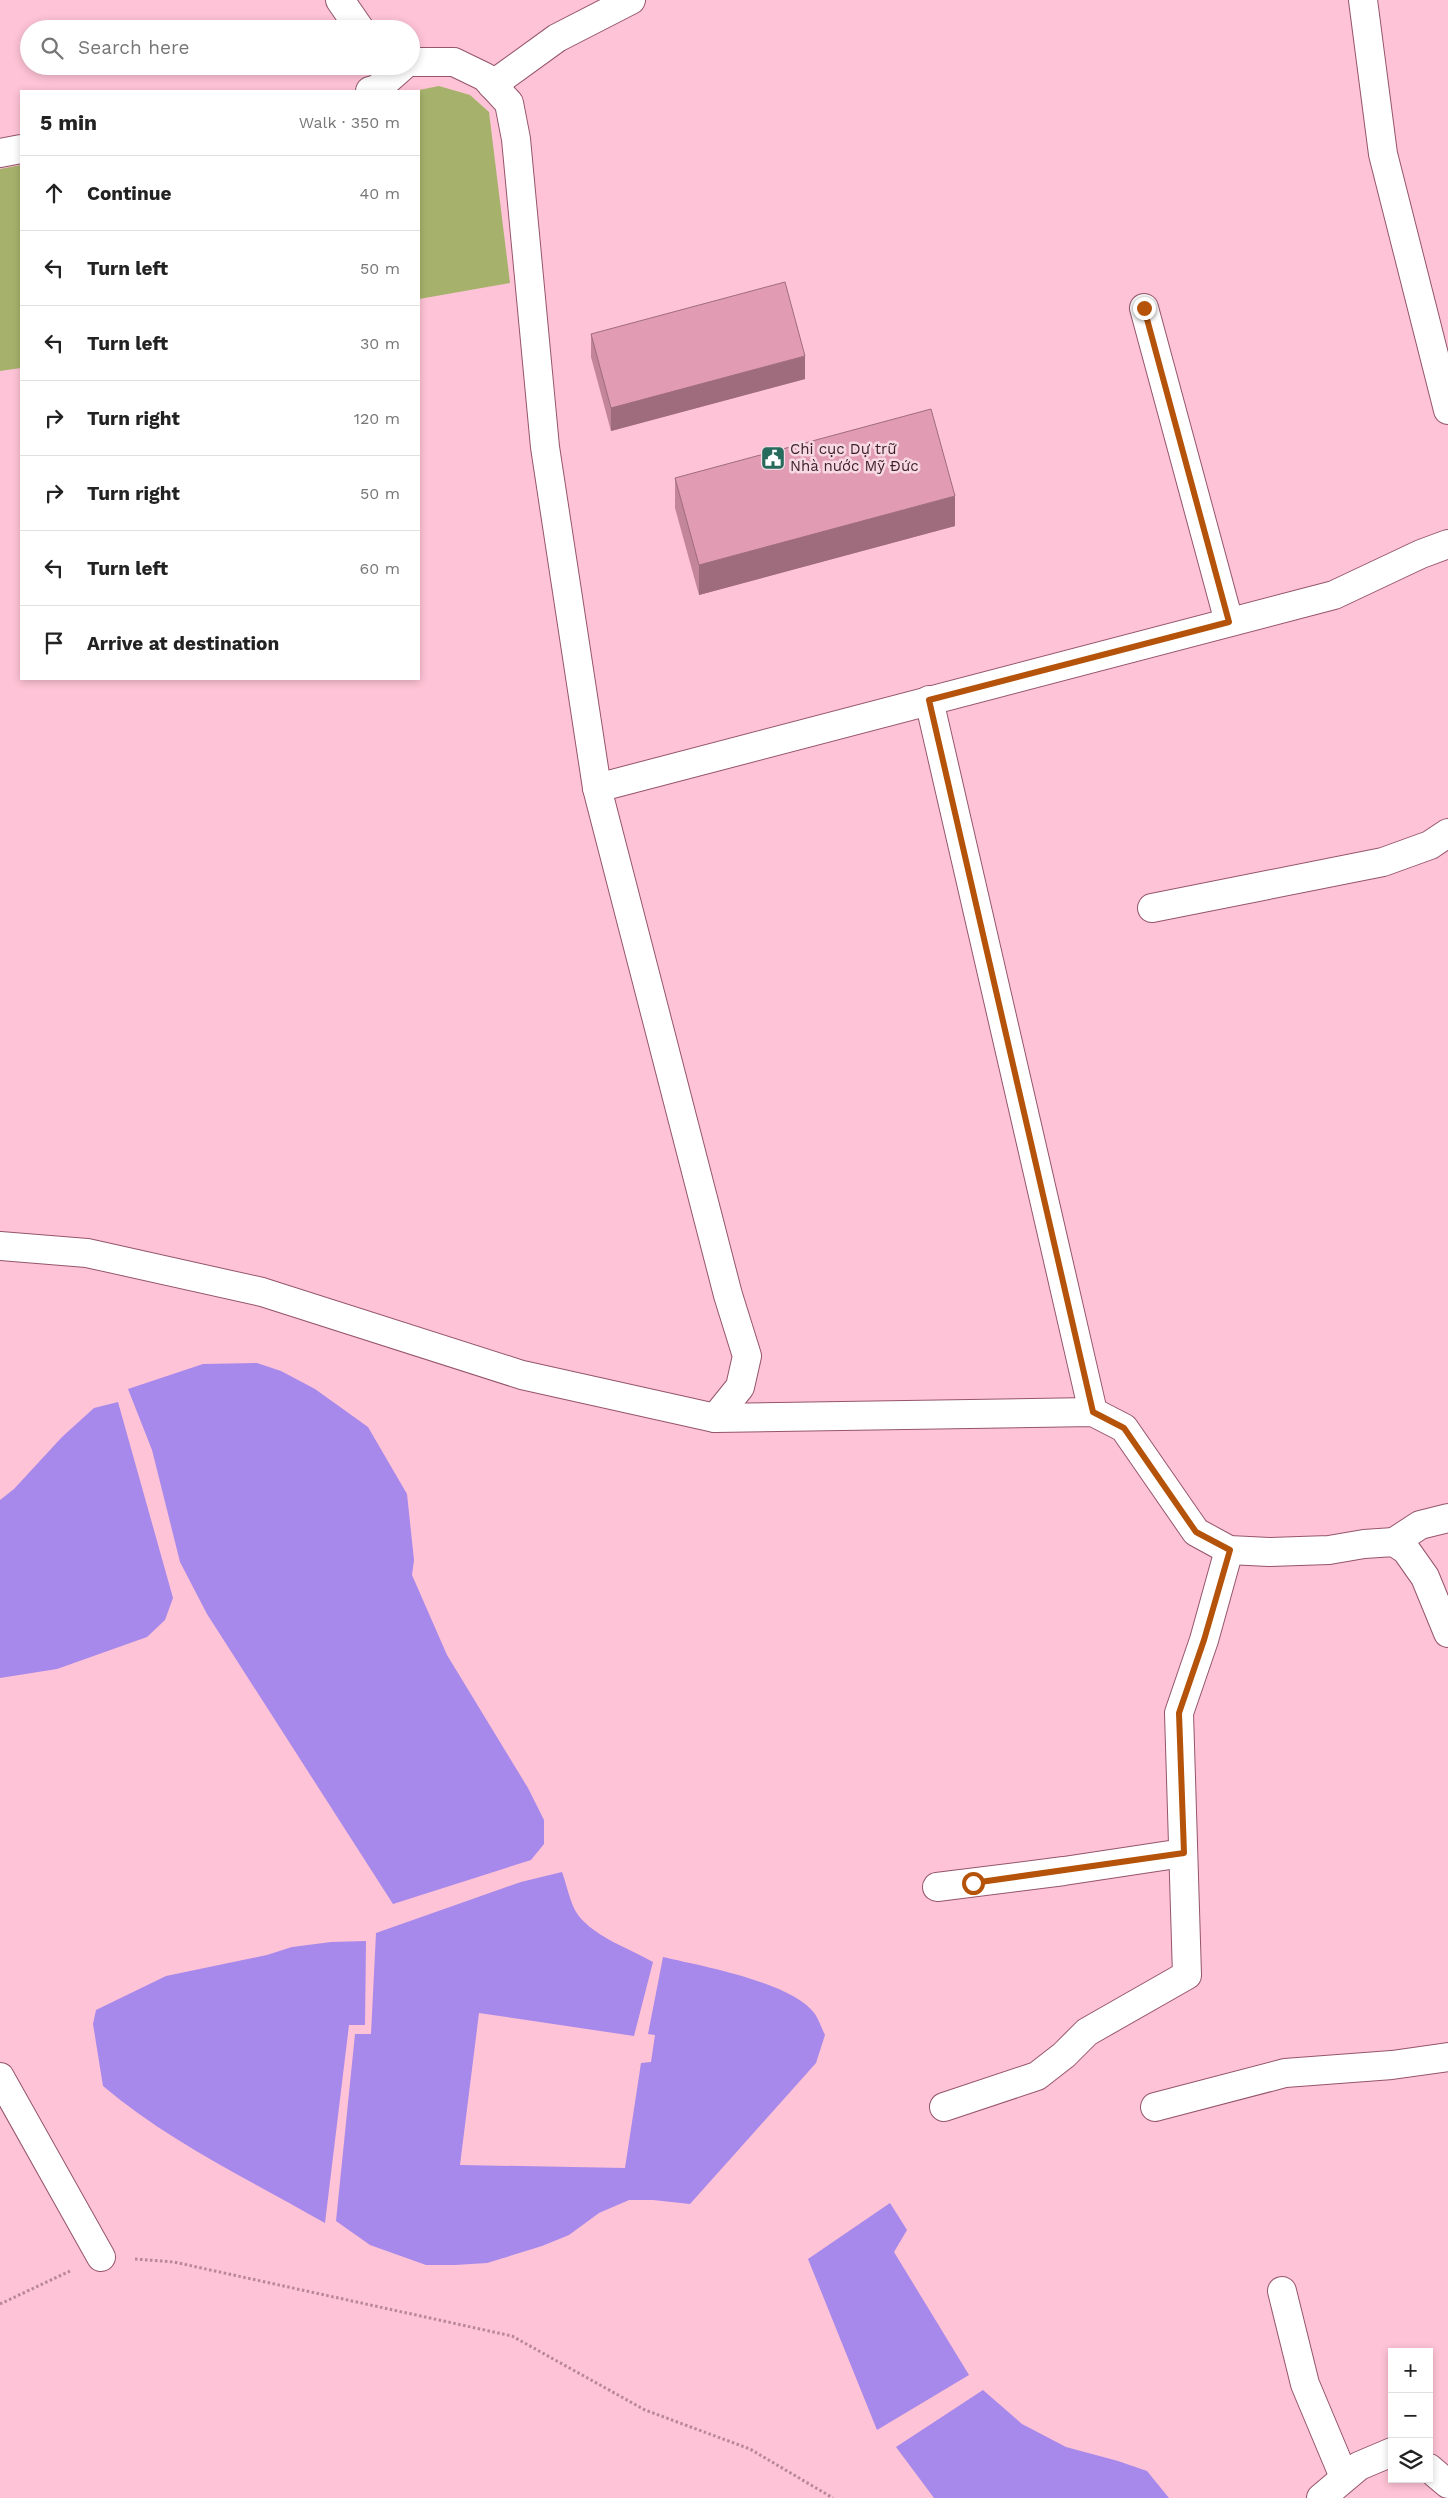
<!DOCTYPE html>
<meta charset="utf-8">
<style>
body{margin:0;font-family:"Work Sans",sans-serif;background:#f6f6f6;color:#222}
.controls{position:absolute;right:15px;bottom:15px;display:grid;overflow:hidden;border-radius:0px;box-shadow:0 2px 8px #0003}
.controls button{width:45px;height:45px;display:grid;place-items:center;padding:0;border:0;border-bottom:1px solid #e0e0e0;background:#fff;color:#222;font:25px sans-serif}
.stop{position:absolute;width:15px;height:15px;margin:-11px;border:4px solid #b45309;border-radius:50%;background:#fff}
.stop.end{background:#b45309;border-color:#fff;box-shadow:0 1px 5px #0008}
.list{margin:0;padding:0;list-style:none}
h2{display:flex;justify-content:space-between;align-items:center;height:65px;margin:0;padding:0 20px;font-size:21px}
h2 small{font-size:16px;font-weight:400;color:#767676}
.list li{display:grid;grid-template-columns:32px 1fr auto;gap:15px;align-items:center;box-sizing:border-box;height:75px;padding:0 20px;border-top:1px solid #e0e0e0}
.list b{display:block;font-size:19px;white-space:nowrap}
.list em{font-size:16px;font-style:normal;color:#767676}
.icon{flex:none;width:28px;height:28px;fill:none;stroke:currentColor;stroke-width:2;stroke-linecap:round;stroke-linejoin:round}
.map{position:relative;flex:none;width:1448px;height:2498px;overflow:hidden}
.search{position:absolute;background:#fff;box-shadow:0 2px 8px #0003;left:20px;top:20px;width:400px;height:55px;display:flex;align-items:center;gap:12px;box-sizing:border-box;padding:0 18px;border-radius:28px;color:#767676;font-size:19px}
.panel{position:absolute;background:#fff;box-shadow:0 2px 8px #0003;left:20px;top:90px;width:400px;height:590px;border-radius:0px}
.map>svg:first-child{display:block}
.green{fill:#a6b26c}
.water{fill:#a788eb}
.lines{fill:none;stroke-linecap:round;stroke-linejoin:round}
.minor-casing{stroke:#95556d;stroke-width:30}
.path{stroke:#b88898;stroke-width:3;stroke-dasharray:2.5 2.5;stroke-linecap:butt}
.minor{stroke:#fff;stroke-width:28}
.wall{fill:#c2859a}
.shaded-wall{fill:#9e6c7d}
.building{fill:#e19bb3;stroke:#9e6c7d}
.route{stroke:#b45309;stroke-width:6}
.labels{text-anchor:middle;stroke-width:5;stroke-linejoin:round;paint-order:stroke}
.poi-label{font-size:15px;fill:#3a1f29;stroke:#f8d9e3;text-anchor:start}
</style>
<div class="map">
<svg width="1448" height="2498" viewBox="0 0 1448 2498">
<rect width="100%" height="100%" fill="#fec3d6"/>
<g class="green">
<path d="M439,86L470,95L489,112L510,283L419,299V91H414Z"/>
<path d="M21,165V368L0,371V169Z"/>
</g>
<g class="water">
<path d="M257,1363L281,1371L315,1389L368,1427L407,1494L414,1560L412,1575L447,1655L528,1788L544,1820V1844L531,1860L393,1904L207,1614L180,1562L152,1450L128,1389L203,1364Z"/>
<path d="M118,1402L173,1598L165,1620L147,1637L57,1669L0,1678V1500L14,1489L62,1437L94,1408Z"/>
<path d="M562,1872C567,1885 570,1904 578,1915C596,1938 629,1948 653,1962L634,2036L479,2013L460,2165L625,2168L641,2063L651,2062L655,2035L648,2034L663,1957C701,1966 792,1982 815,2014C819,2020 822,2029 825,2035L816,2063L690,2204L653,2200H629L599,2213L569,2235L542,2246L487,2263L455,2265H426L370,2245L336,2221L355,2034H371L376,1933L521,1882Z"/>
<path d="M366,1941L365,2025H349L325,2223C250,2180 169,2142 103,2086L93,2024L96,2010L166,1976L267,1955L292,1947L331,1942Z"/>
<path d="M890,2203L907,2230L894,2252L969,2375L877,2430L808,2259Z"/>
<path d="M983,2390L1022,2424L1066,2447L1118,2461L1147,2471L1169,2498H934L896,2447Z"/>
</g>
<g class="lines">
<defs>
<g id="minor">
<path d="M340,0L360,29"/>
<path d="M1363,0L1383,154L1448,410"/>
<path d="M411,62H454L485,77L509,103L516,139L545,447L597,788L728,1295L747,1356L740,1387L715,1418"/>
<path d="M492,85L557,38L631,0"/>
<path d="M370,91L377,89L403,66"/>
<path d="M0,153L21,149"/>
<path d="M1144,308L1229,622"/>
<path d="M929,700L1093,1412"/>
<path d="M597,788L1334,595L1421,554L1448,544"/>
<path d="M1152,908L1383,862L1430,845L1448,833"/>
<path d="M0,1246L87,1253L262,1292L522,1375L715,1418L1093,1412L1124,1428L1196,1532L1229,1550L1269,1552L1329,1550L1364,1544L1394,1542L1406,1550L1425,1577L1448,1633"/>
<path d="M1394,1542L1420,1525L1448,1518"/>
<path d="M937,1887L1064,1871L1183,1853"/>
<path d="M0,2077L101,2257"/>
<path d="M944,2107L1037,2076L1064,2055L1087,2032L1187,1975L1179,1713L1204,1640L1229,1550"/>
<path d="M1155,2107L1285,2073L1392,2065L1448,2057"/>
<path d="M1282,2291L1305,2384L1344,2477"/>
<path d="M1429,2468L1448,2484"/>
<path d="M1321,2498L1359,2466L1392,2452"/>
</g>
</defs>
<use href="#minor" class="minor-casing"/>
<g class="path">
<path d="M135,2259L174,2262L512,2336L645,2410L750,2449L833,2498"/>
<path d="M0,2304L70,2271"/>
</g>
<use href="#minor" class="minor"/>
</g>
<g class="wall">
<path d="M591,334L805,379L611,431L591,357Z"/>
<path d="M675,478L955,526L699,595L675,508Z"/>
</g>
<g class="shaded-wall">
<path d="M805,356V379L611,431V408Z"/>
<path d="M955,496V526L699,595V565Z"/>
</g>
<g class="building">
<path d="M785,282L805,356L611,408L591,334Z"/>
<path d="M931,409L955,496L699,565L675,478Z"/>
</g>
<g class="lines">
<path class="route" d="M973,1883L1184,1853L1179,1713L1204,1640L1230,1550L1196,1532L1124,1428L1093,1412L929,700L1229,622L1144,308"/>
</g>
<defs>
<symbol id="civic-square" viewBox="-11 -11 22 22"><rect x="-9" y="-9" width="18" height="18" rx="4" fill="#276b5d" stroke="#f8d9e3"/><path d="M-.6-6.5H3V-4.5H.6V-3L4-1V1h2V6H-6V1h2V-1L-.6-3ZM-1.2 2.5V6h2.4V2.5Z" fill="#fff"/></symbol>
</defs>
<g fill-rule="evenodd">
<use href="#civic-square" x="759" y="444" width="28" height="28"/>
</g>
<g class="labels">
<g class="poi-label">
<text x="790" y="454">Chi cục Dự trữ<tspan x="790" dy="17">Nhà nước Mỹ Đức</tspan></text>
</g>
</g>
</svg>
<div class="controls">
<button>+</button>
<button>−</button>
<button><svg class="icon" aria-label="layers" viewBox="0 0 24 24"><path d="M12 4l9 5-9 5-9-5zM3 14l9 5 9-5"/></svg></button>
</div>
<div class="stop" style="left:973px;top:1883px"></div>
<div class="stop end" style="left:1144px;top:308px"></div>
<div class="search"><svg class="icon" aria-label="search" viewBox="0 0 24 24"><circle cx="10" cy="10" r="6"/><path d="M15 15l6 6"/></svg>Search here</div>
<section class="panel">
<h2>5 min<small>Walk · 350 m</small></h2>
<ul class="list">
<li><svg class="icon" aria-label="ahead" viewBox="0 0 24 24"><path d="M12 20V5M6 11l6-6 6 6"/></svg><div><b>Continue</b></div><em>40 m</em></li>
<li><svg class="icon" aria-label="left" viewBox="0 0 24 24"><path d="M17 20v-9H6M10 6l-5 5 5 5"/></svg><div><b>Turn left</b></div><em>50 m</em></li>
<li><svg class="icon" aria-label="left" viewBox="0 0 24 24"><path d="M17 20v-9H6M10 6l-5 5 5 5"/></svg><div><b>Turn left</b></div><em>30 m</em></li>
<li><svg class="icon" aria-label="right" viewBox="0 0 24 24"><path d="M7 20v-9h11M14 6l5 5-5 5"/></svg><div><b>Turn right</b></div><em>120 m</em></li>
<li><svg class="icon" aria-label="right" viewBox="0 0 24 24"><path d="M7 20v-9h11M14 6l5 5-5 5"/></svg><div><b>Turn right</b></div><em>50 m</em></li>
<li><svg class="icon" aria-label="left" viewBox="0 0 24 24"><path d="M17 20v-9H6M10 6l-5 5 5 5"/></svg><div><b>Turn left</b></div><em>60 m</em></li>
<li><svg class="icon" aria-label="arrive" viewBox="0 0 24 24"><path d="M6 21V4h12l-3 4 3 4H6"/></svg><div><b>Arrive at destination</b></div></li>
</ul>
</section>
</div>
